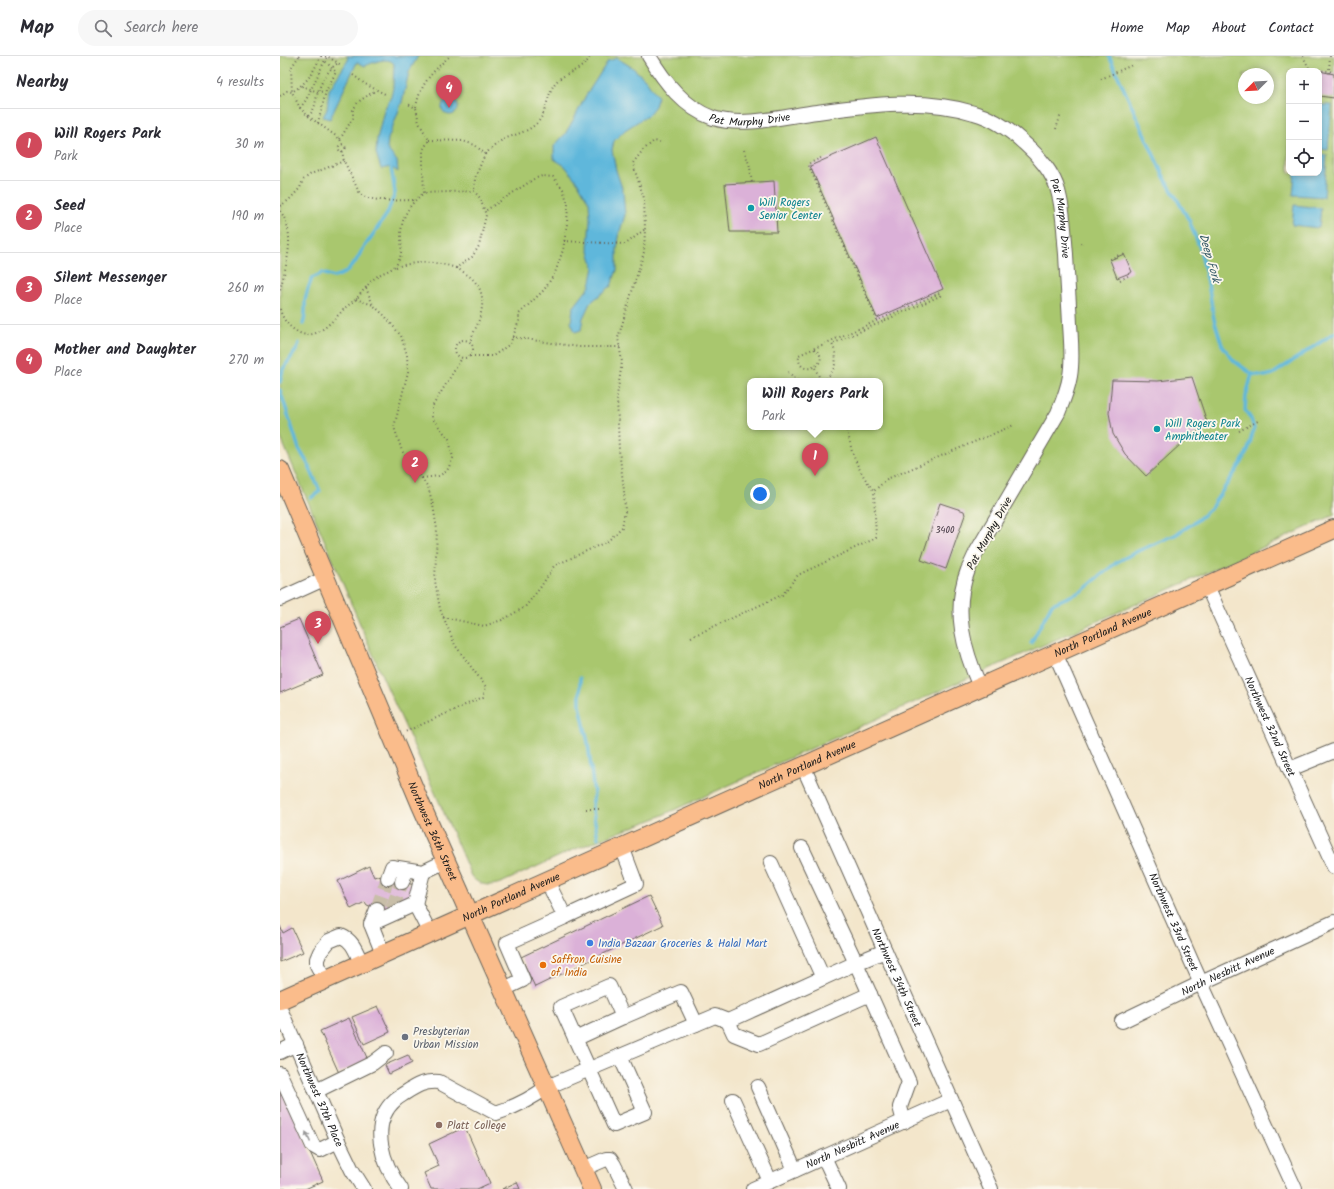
<!DOCTYPE html>
<meta charset="utf-8">
<style>
body{margin:0;font-family:Kalam,sans-serif;background:#f7f7f7;color:#2b2b33}
.controls{position:absolute;right:12px;top:12px;display:grid;overflow:hidden;border-radius:8px;box-shadow:0 2px 6px #0003}
.controls button{width:36px;height:36px;display:grid;place-items:center;padding:0;border:0;border-bottom:1px solid #e1e1e2;background:#fff;color:#2b2b33;font:20px sans-serif}
.compass{position:absolute;left:958px;top:12px;width:36px;height:36px;border-radius:50%;background:#fff;box-shadow:0 2px 6px #0003;rotate:246deg}
.you{position:absolute;left:480px;top:438px;width:14px;height:14px;margin:-10px;border:3px solid #fff;border-radius:50%;background:#1a73e8;box-shadow:0 0 0 6px #1a73e833}
.badge{display:grid;place-items:center;width:26px;height:26px;border-radius:50%;background:#d1495b;color:#fff;font-size:13px;font-weight:700}
.pin{position:absolute;translate:-50% -33px;filter:drop-shadow(0 1px 2px #0008)}
.pin::after{content:'';position:absolute;top:21px;width:14px;height:12px;background:inherit;clip-path:polygon(0 0,100% 0,50% 100%)}
.popup{position:absolute;left:467px;top:322px;width:136px;height:52px;box-sizing:border-box;display:grid;place-content:center;border-radius:8px;background:#fff;filter:drop-shadow(0 1px 3px #0005);font-size:13px;white-space:nowrap;color:#7c7c81}
.popup b{font-size:15px;color:#2b2b33}
.popup::after{content:'';position:absolute;left:50%;top:100%;margin-left:-8px;border:8px solid transparent;border-top-color:#fff}
.list{margin:0;padding:0;list-style:none}
h2{display:flex;justify-content:space-between;align-items:center;height:52px;margin:0;padding:0 16px;font-size:17px}
h2 small{font-size:13px;font-weight:400;color:#7c7c81}
.list li{display:grid;grid-template-columns:26px 1fr auto;gap:12px;align-items:center;box-sizing:border-box;height:72px;padding:0 16px;border-top:1px solid #e1e1e2}
.list b{display:block;font-size:15px;white-space:nowrap}
.list p{margin:0;font-size:13px;white-space:nowrap;color:#7c7c81}
.list em{font-size:13px;font-style:normal;color:#7c7c81}
.icon{flex:none;width:22px;height:22px;fill:none;stroke:currentColor;stroke-width:2;stroke-linecap:round;stroke-linejoin:round}
.map{position:relative;flex:none;width:1054px;height:1133px;overflow:hidden}
header{display:flex;align-items:center;gap:24px;box-sizing:border-box;height:56px;padding:0 20px;background:#fff;border-bottom:1px solid #e1e1e2}
header strong{font-size:19px}
nav{display:flex;gap:22px;margin-inline-start:auto;font-size:14px}
.search{width:280px;height:36px;background:#f7f7f7;display:flex;align-items:center;gap:10px;box-sizing:border-box;padding:0 14px;border-radius:22px;color:#7c7c81;font-size:15px}
main{display:flex}
aside{flex:1;background:#fff}
.map>svg:first-child{display:block}
.green{fill:#a9c76e;stroke:#627245;fill-rule:evenodd}
.water{fill:#5eb7db;stroke:#3d6a7c}
.lines{fill:none;stroke-linecap:round;stroke-linejoin:round}
.stream{stroke:#5eb7db;stroke-width:3.5}
.building{fill:#dbb1d8}
.minor-tunnel{stroke:#c8bea8;stroke-width:14;stroke-dasharray:14 7;stroke-linecap:butt}
.minor-casing{stroke:#676359;stroke-width:16}
.major-casing{stroke:#676359;stroke-width:20}
.path{stroke:#676359;stroke-width:2;stroke-dasharray:1 3;stroke-linecap:butt}
.minor{stroke:#fff;stroke-width:14}
.major{stroke:#fabc8b;stroke-width:18}
.oneway{fill:#999}
.culture-dot{fill:#0f9aa8;stroke:#fbf7ec;stroke-width:1.5}
.shop-dot{fill:#3f7fe0;stroke:#fbf7ec;stroke-width:1.5}
.food-dot{fill:#e8710a;stroke:#fbf7ec;stroke-width:1.5}
.worship-dot{fill:#6b7280;stroke:#fbf7ec;stroke-width:1.5}
.education-dot{fill:#8d6e63;stroke:#fbf7ec;stroke-width:1.5}
.labels{text-anchor:middle;stroke-width:3.5;stroke-linejoin:round;paint-order:stroke}
.number-label{font-size:9px;fill:#4c414b}
.street-label{font-size:11px;fill:#1c1c1c;stroke:#fbf7ec}
.culture-label{font-size:11px;fill:#0d838f;stroke:#fbf7ec;text-anchor:start}
.shop-label{font-size:11px;fill:#366cbe;stroke:#fbf7ec;text-anchor:start}
.food-label{font-size:11px;fill:#c56008;stroke:#fbf7ec;text-anchor:start}
.worship-label{font-size:11px;fill:#5b616d;stroke:#fbf7ec;text-anchor:start}
.education-label{font-size:11px;fill:#785e54;stroke:#fbf7ec;text-anchor:start}
.water-label{font-size:12px;font-style:italic;fill:#365a68;stroke:#fbf7ec}
</style>
<header>
<strong>Map</strong>
<div class="search"><svg class="icon" aria-label="search" viewBox="0 0 24 24"><circle cx="10" cy="10" r="6"/><path d="M15 15l6 6"/></svg>Search here</div>
<nav><a>Home</a><a>Map</a><a>About</a><a>Contact</a></nav>
</header>
<main>
<aside>
<h2>Nearby<small>4 results</small></h2>
<ul class="list">
<li><span class="badge">1</span><div><b>Will Rogers Park</b><p>Park</p></div><em>30 m</em></li>
<li><span class="badge">2</span><div><b>Seed</b><p>Place</p></div><em>190 m</em></li>
<li><span class="badge">3</span><div><b>Silent Messenger</b><p>Place</p></div><em>260 m</em></li>
<li><span class="badge">4</span><div><b>Mother and Daughter</b><p>Place</p></div><em>270 m</em></li>
</ul>
</aside>
<div class="map">
<svg width="1054" height="1133" viewBox="0 0 1054 1133">
<rect width="100%" height="100%" fill="#fbf7ec"/>
<filter id="ink" filterUnits="userSpaceOnUse"><feTurbulence type="fractalNoise" baseFrequency=".025" numOctaves="2"/><feDisplacementMap in="SourceGraphic" scale="8" xChannelSelector="R" yChannelSelector="G"/><feConvolveMatrix kernelMatrix="1 2 1 2 8 2 1 2 1" color-interpolation-filters="sRGB"/></filter>
<filter id="wash" filterUnits="userSpaceOnUse"><feTurbulence type="fractalNoise" baseFrequency=".012" numOctaves="4" result="noise"/><feDisplacementMap in="SourceGraphic" scale="16" xChannelSelector="R" yChannelSelector="G"/><feGaussianBlur stdDeviation="0.9" result="paint"/><feColorMatrix in="noise" values="0 0 0 0 0 0 0 0 0 0 0 0 0 0 0 0 0 1.4 0 .05"/><feComposite in="paint" operator="in"/></filter>
<g filter="url(#wash)">
<rect width="100%" height="100%" fill="#f3e6cb"/>
<path class="green" d="M0,0H1054V459L920,520L675,628L376,762L293,794L223,826C211,831 199,830 191,820L161,750L103,622L0,380ZM1009,15H1039V117H1009ZM964,18H988V42H964ZM470,325H600V371H470Z"/>
<g class="water">
<path d="M67,0H138L129,16L122,46L108,83L107,93L117,105L118,116L111,111L101,113L96,97L97,83L104,54L111,41L113,32L114,8C109,0 94,6 85,10L77,6L50,63L43,61L47,53L49,34L68,4Z"/>
<path d="M337,2L353,12L366,24L378,41L375,50L368,59L345,74L334,85L332,94L336,114L343,135L345,159L340,175L337,193V214L331,230L310,247L303,262L301,274L295,276L291,266L293,252L310,230L314,211L308,192L310,162L309,146L298,127L285,110L274,103V90L285,78L295,61L305,41L328,5Z"/>
<circle cx="170" cy="51" r="8"/>
<path d="M1039,49H1052L1048,94L1039,93Z"/>
<path d="M1039,99H1047L1044,141L1013,139L1015,117H1039Z"/>
<path d="M1014,149L1041,152L1039,172L1012,169Z"/>
</g>
<g class="lines">
<g class="stream">
<path d="M829,0L883,119L909,164L920,193L928,227L934,263L942,289L954,305L972,318L985,320L993,318L1054,277"/>
<path d="M23,268C26,260 25,253 25,245C26,237 29,230 32,222L42,217L54,221L60,219L66,216L76,205L81,196L107,158L115,137L111,111"/>
<path d="M0,326L3,313L17,293L19,287"/>
<path d="M0,334L19,393L28,408L40,435L31,442"/>
<path d="M751,587L772,548L802,535L837,506L858,495L895,479L915,466L930,453L962,406L968,394L974,372L971,363L965,354L966,340L972,318"/>
<path d="M300,622V649L308,687L314,738L312,750L318,782"/>
</g>
</g>
<g id="blocks">
<g class="building">
<path d="M1039,15L1054,18V42L1039,40Z"/>
<path d="M596,81L663,233L597,262L530,110Z"/>
<path d="M494,125L497,176H450L445,128Z"/>
<path d="M844,198L852,216L837,222L830,204Z"/>
<path d="M912,321L928,369L901,388L866,420L845,398L833,378L829,357L832,324L878,325Z"/>
<path d="M660,447L684,455L685,459L666,513L641,504Z"/>
<path d="M19,563L43,619L0,637V571Z"/>
<path d="M89,810L94,821L97,820L135,829L131,842L106,856L87,849L85,846L71,853L58,825Z"/>
<path d="M369,840L383,869L255,931L241,901Z"/>
<path d="M0,870L3,877L12,872L23,896L0,906Z"/>
<path d="M98,950L110,976L84,988L72,961Z"/>
<path d="M69,962L88,1004L59,1017L40,975Z"/>
<path d="M128,999L132,1007L109,1018L105,1009Z"/>
<path d="M0,1029L43,1125L25,1133H0Z"/>
<path d="M185,1071L210,1127L197,1133H151L144,1117L159,1110L149,1088Z"/>
<path d="M237,1126L240,1133H222Z"/>
</g>
</g>
</g>
<g filter="url(#ink)">
<use href="#blocks" fill-opacity="0" stroke="#676359" stroke-width="1"/>
<g class="lines">
<g class="minor-tunnel">
<path d="M97,853L108,822"/>
<path d="M112,853L122,826"/>
</g>
<defs>
<g id="minor">
<path id="s1" d="M369,0C384,25 404,52 433,62C464,72 505,60 537,56C588,49 644,41 694,57C713,62 730,74 744,87C758,99 774,118 778,135C784,155 784,177 786,198C787,221 789,245 790,268C791,285 793,303 790,320C788,333 783,345 778,357L697,495C694,501 691,508 688,514C672,554 684,594 700,631"/>
<path id="s2" d="M927,530L1054,811"/>
<path d="M0,543L46,522"/>
<path id="s3" d="M775,597L921,927L1015,1133"/>
<path id="s4" d="M523,710L711,1133"/>
<path d="M1010,713L1054,695"/>
<path d="M491,807L543,922"/>
<path d="M108,822L112,811L143,816L166,805"/>
<path d="M122,826L126,814"/>
<path d="M135,848L143,816"/>
<path d="M97,853L91,868L103,898"/>
<path d="M285,861L356,828L342,791"/>
<path d="M91,868L135,848L150,877"/>
<path d="M605,895L576,907L629,1026L620,1051L624,1066"/>
<path d="M45,924L37,909V903L40,896L49,885L61,880C74,885 76,897 82,908"/>
<path d="M224,933L243,924L227,887L285,861L267,825"/>
<path id="s5" d="M0,953L58,1085L72,1114L84,1133"/>
<path d="M343,961L401,936L416,968"/>
<path d="M448,965L454,978L479,988L590,938"/>
<path id="s6" d="M842,965L921,927L1054,866"/>
<path d="M295,983L343,961L329,930L281,951L334,1069L365,1056L340,1000"/>
<path d="M0,996L16,988"/>
<path d="M0,1018L33,1090L40,1094L58,1085"/>
<path d="M478,1031L515,1114"/>
<path d="M36,1035L93,1007L106,997"/>
<path d="M453,1044L490,1125"/>
<path d="M544,1101L559,1133"/>
<path d="M303,1113L326,1103H330L334,1109L346,1133"/>
<path d="M121,1133C103,1109 88,1068 115,1044C118,1041 122,1039 125,1037C137,1029 144,1025 159,1026L216,1057C235,1051 251,1043 267,1031L435,960L448,965L576,907L522,792"/>
<path id="s7" d="M473,1133L671,1044"/>
</g>
<g id="major">
<path id="s8" d="M0,414L141,749L312,1133"/>
<path id="s9" d="M0,944L1054,473"/>
</g>
</defs>
<use href="#minor" class="minor-casing"/>
<use href="#major" class="major-casing"/>
<g class="path">
<path d="M19,0L11,12L12,36L20,52L28,60L60,83L62,88"/>
<path d="M41,0H47L61,9"/>
<path d="M1023,0L1030,14L1049,15V18"/>
<path d="M1050,0L1049,15L1054,16"/>
<path d="M73,19L85,28L105,38"/>
<path d="M821,23L852,9"/>
<path d="M22,30L38,36L46,35"/>
<path d="M0,40L7,35L12,36C29,25 32,18 41,0"/>
<path d="M136,51C140,28 153,15 170,0"/>
<path d="M20,52L26,44L47,0"/>
<path d="M28,60C36,54 35,45 38,36C42,24 48,14 58,7"/>
<path d="M38,67L46,35L56,16L45,5"/>
<path d="M776,73L781,58"/>
<path d="M60,83L73,62V54L78,46L96,34"/>
<path d="M149,84L183,85L195,89L205,98L195,122L194,135"/>
<circle cx="62" cy="92" r="3.5"/>
<path d="M464,94L470,111L472,127"/>
<path d="M62,95L64,105L80,138C92,147 119,144 135,144"/>
<path d="M205,98C211,93 217,87 224,83C236,78 248,76 257,67C268,56 267,34 277,25C287,15 304,15 310,0"/>
<path d="M541,102L528,108L597,264"/>
<path d="M0,150L9,144L20,132L23,124L31,118L64,105"/>
<path d="M0,155C17,177 6,209 0,234"/>
<path d="M284,185L346,188L365,173"/>
<path d="M801,187L802,190"/>
<path d="M830,203L839,199"/>
<path d="M116,211C136,205 156,205 176,212L192,201L199,190L206,159L200,142L194,135L144,137"/>
<path d="M176,212C196,222 206,234 201,257C199,267 193,277 190,286"/>
<path d="M840,224L848,220"/>
<path d="M86,232L93,249"/>
<path d="M76,243L93,249L105,260L121,280L127,299L128,316L114,371L122,395L148,431L153,449L157,473L155,525L160,553L175,589L206,631L203,641L125,676"/>
<path d="M0,253C2,262 8,270 16,275C35,288 53,264 66,251C69,249 72,246 75,244C82,237 88,227 96,221C104,215 113,215 118,206C123,197 121,188 121,179C121,161 130,147 144,137L143,115V94L149,84L139,67L136,52L128,48"/>
<path d="M232,281L299,291H340"/>
<circle cx="184" cy="293" r="9"/>
<path d="M534,293C556,307 516,325 519,299L662,236"/>
<path d="M190,300H213L230,288L239,265V258L264,234L275,217L283,194L287,168L288,148L283,133L273,121L262,120L254,123L205,155"/>
<path d="M535,312L541,325"/>
<path d="M508,316L518,325"/>
<path d="M543,325C556,316 559,302 552,288L660,240L661,237"/>
<path d="M565,371C569,379 570,387 572,396C577,410 585,424 594,435"/>
<path d="M959,375L978,365"/>
<path d="M142,422L159,420L167,415L173,402L169,383L152,362V351L182,302"/>
<path d="M163,561L204,570L222,564L245,551L260,532L274,510L328,485L342,471L345,456L344,434L339,394L337,340L342,306L338,282L364,196L365,173L364,142L355,115L353,107L363,94L374,85L380,86"/>
<path d="M411,581L502,539L518,519L596,482L594,435L607,423L734,369"/>
<path d="M306,753H319"/>
</g>
<use href="#minor" class="minor"/>
<use href="#major" class="major"/>
</g>
<defs><path id="oneway-solid" d="M-6-.8H1V-3.2L6.5 0L1 3.2V.8H-6Z"/></defs>
<use class="oneway" href="#oneway-solid" transform="translate(28 1081) rotate(-114)"/>
</g>
<g class="culture-dot">
<circle cx="471" cy="152" r="4"/>
<circle cx="877" cy="373" r="4"/>
</g>
<circle class="shop-dot" cx="310" cy="887" r="4"/>
<circle class="food-dot" cx="263" cy="909" r="4"/>
<circle class="worship-dot" cx="125" cy="981" r="4"/>
<circle class="education-dot" cx="159" cy="1069" r="4"/>
<g class="labels">
<g class="number-label">
<text x="665" y="477">3400</text>
</g>
<g class="street-label">
<text dy="4" stroke="none"><textPath href="#s1" startOffset="128">Pat Murphy Drive</textPath></text>
<text dy="4" stroke="none"><textPath href="#s1" startOffset="500">Pat Murphy Drive</textPath></text>
<text transform="translate(709 477) rotate(-61)" y="4">Pat Murphy Drive</text>
<text dy="4" stroke="none"><textPath href="#s9" startOffset="901">North Portland Avenue</textPath></text>
<text dy="4" stroke="none"><textPath href="#s2" startOffset="154">Northwest 32nd Street</textPath></text>
<text dy="4" stroke="none"><textPath href="#s9" startOffset="577">North Portland Avenue</textPath></text>
<text dy="4" stroke="none"><textPath href="#s8" startOffset="392">Northwest 36th Street</textPath></text>
<text dy="4" stroke="none"><textPath href="#s9" startOffset="253">North Portland Avenue</textPath></text>
<text dy="4" stroke="none"><textPath href="#s3" startOffset="294">Northwest 33rd Street</textPath></text>
<text dy="4" stroke="none"><textPath href="#s6" startOffset="117">North Nesbitt Avenue</textPath></text>
<text dy="4" stroke="none"><textPath href="#s4" startOffset="231">Northwest 34th Street</textPath></text>
<text dy="4" stroke="none"><textPath href="#s5" startOffset="99">Northwest 37th Place</textPath></text>
<text dy="4" stroke="none"><textPath href="#s7" startOffset="109">North Nesbitt Avenue</textPath></text>
</g>
<g class="culture-label">
<text x="479" y="150">Will Rogers<tspan x="479" dy="13">Senior Center</tspan></text>
<text x="885" y="371">Will Rogers Park<tspan x="885" dy="13">Amphitheater</tspan></text>
</g>
<g class="shop-label">
<text x="318" y="891">India Bazaar Groceries &amp; Halal Mart</text>
</g>
<g class="food-label">
<text x="271" y="907">Saffron Cuisine<tspan x="271" dy="13">of India</tspan></text>
</g>
<g class="worship-label">
<text x="133" y="979">Presbyterian<tspan x="133" dy="13">Urban Mission</tspan></text>
</g>
<g class="education-label">
<text x="167" y="1073">Platt College</text>
</g>
<g class="water-label">
<text transform="translate(930 202) rotate(74)" y="4">Deep Fork</text>
</g>
</g>
</svg>
<div class="controls">
<button>+</button>
<button>−</button>
<button><svg class="icon" aria-label="locate" viewBox="0 0 24 24"><circle cx="12" cy="12" r="6"/><path d="M12 2v4M12 18v4M2 12h4M18 12h4"/></svg></button>
</div>
<svg class="compass" viewBox="-18 -18 36 36"><path d="M0-13l5 13h-10z" fill="#e53935"/><path d="M0 13l5-13h-10z" fill="#7c7c81"/></svg>
<div class="you"></div>
<div class="pin badge" style="left:535px;top:420px">1</div>
<div class="popup"><b>Will Rogers Park</b>Park</div>
<div class="pin badge" style="left:135px;top:427px">2</div>
<div class="pin badge" style="left:38px;top:588px">3</div>
<div class="pin badge" style="left:169px;top:52px">4</div>
</div>
</main>
